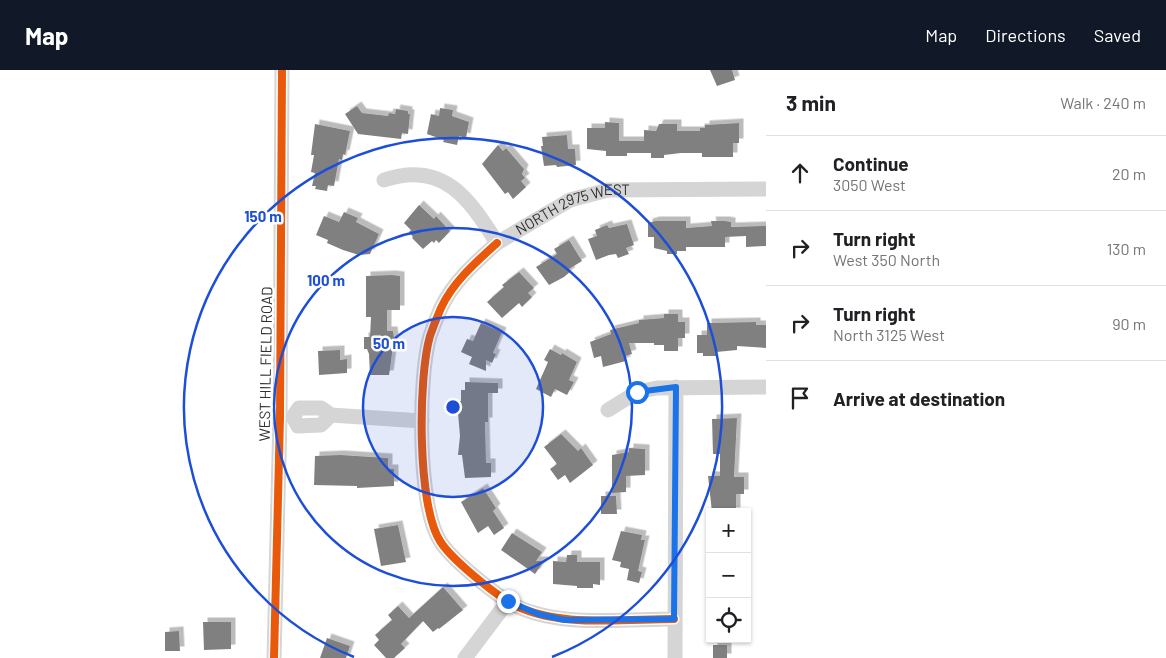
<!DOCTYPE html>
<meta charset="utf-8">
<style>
body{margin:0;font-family:Barlow,sans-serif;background:#f2f2f2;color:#202124}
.controls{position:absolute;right:15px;bottom:15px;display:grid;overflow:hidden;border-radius:0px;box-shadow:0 1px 4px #0004}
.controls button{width:45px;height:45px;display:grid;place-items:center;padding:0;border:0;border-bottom:1px solid #e0e0e0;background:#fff;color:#202124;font:25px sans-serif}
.stop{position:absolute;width:15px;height:15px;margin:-11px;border:4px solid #1a73e8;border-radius:50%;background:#fff}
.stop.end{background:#1a73e8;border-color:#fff;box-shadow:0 1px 5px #0008}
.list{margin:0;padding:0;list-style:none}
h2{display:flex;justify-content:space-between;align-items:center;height:65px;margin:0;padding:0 20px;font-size:21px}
h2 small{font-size:16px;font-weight:400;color:#757577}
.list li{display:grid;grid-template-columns:32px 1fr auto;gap:15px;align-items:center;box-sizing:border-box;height:75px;padding:0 20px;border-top:1px solid #e0e0e0}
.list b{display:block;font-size:19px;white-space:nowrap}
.list p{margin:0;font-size:16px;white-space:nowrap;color:#757577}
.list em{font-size:16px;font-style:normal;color:#757577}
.icon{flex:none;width:28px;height:28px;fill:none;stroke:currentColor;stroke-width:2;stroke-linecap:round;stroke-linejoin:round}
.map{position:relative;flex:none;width:766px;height:588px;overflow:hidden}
header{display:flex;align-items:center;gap:30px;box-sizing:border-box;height:70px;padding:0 25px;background:#111827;color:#fff}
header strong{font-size:24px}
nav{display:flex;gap:28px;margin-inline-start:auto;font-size:18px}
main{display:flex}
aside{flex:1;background:#fff}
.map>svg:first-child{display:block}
.building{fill:#808080;filter:url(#shadow)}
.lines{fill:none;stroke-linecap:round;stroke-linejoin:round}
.minor{stroke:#d5d5d5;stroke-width:15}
.cycleway-casing{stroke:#fff;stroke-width:11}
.cycleway{stroke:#e8590c;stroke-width:8}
.route{stroke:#1a73e8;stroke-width:6}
.ring{fill:none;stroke:#1d4ed8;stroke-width:2.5}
.labels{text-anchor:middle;stroke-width:5;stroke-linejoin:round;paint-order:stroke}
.street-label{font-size:15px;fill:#313131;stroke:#fff}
.centre{fill:#1d4ed8;stroke:#fff;stroke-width:2.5}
.ring-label{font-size:15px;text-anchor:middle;font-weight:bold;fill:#1d4ed8;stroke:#fff;stroke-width:5;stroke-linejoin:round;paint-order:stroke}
</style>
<header>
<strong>Map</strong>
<nav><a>Map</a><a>Directions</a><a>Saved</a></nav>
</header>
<main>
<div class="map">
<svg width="766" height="588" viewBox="0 0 766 588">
<defs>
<filter id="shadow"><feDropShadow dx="4.5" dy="-4.5" stdDeviation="0" flood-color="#0004"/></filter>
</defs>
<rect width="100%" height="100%" fill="#fff"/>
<g class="building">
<path d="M710,0H732L735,10L717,16Z"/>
<path d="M357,36L362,43L388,46L389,43L395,44L396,39L408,41V44H410L408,64L402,63L401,69L358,64L345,44Z"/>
<path d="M440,38L453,40L452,46L469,52L466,68L459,66L457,75L443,72L444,70L427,64L431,44L439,46Z"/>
<path d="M605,52L619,53V71H644V60L656,61L659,54H677V61H700V58H705V55L739,53V73H733V87H702V83H681L664,85V88H651V83H627V86H606V81L587,79V58H605Z"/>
<path d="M315,54L350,61L345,85L343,84L342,90L339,89L334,116L328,115L327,121L315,119L316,116H312L315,103L311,102L314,85H311Z"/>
<path d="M567,65L568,79H575L576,95L557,97L556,95L544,96L541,76H543L542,67Z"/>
<path d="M498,75L503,81L506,78L524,99L522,104L525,108L521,111L526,117L513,129L508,122L505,124L482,94Z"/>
<path d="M419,135L434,149L436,146L450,161L439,173L436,170L434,173L432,171L423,179L412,168L413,167L409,162L411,160L404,153Z"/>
<path d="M344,142L358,148L356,152L379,164L370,184L359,185L343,180L327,173L328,170L316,165L324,146L339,152Z"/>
<path d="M655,151H686V158L712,156L711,151H725L731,152V157L766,156V176L746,177V166L725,167V177H686V181H677V184H667V181L654,178V167H648V153Z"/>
<path d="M627,154L634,175L626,178L629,184L618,188L616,184L609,185L596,190L588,169L597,166L595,160L607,155L609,158Z"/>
<path d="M569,170L582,191L569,199L571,201L564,207L549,215L536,197L557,184L554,179Z"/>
<path d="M519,202L534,218L528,223L532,227L522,237L519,233L502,248L487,232L504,217L502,215Z"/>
<path d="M392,205L400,206V240H387V261H393L394,268L390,299L389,305H370L369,284L367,279H364V267H370L371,247H366V206Z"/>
<path d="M664,244H678V252H685V268H678V281H664V275H654V273H629L632,284L625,286L626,291L603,297L601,286L594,288L590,272L611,264L610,260L639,253V250L664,248Z"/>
<path d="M756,252V255H766V278L737,276V280L716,282V286H703V283H697V265H707V253Z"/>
<path d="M481,253L502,262L493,283L496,284L492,293L486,290V301L469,294L472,287L461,282L467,269L473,271Z"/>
<path d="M550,279L561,285L562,283L577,292L569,310L574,312L567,325L555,319L551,327L536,319L548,292L544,290Z"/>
<path d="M340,280V290L347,289V303L319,305L318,281Z"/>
<path d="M465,312L498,313V323H488V352H485L486,393H491V407L465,408L462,385H458L460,366L457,331H461V320H465Z"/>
<path d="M737,348L734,407H744V424H736V442H712L708,406H720V384H713L712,349Z"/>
<path d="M561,364L578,381L581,378L593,395L570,413L565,405L558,410L550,399L557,394L544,377Z"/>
<path d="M629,378L645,379V405L626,406V422L612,423V385L629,382Z"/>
<path d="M340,385L388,388V399H394V416L357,418V416L314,415L315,386Z"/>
<path d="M483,418L496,438L493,441L504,458L494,465L488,456L478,463L461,432Z"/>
<path d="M601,426H616L617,444H601Z"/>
<path d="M398,455L406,492L381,496L374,459Z"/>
<path d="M621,461L642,465L641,470H645L638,501L642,502L639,513L627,510L629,499L620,497L621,492L612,490Z"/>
<path d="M512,463L542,482L536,491H544L535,504L501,480Z"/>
<path d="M567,485H577V492H600V515L593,514V518H577V516L553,514V491L566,492Z"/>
<path d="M443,517L463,540L439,559L438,558L433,562L423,551L401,574L405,578L394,588H386L374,575L379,570L375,565L392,550L388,545L398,536L409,548Z"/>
<path d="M203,552H231V579L204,580Z"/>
<path d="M179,561L180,581H165V562Z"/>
<path d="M327,568L350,576L346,588H320Z"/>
<rect x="713" y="575" width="14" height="13"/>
</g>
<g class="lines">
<g class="minor">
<path id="s1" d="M384,110C443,90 469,128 497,173L570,130L608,120L766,119"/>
<path d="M497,173C476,192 453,212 441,238C437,247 433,257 430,266C418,307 417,435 440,471C451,489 489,519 507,531C552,559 623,549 674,549"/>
<path d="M608,340L637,322L657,318L766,317"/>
<path d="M293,347L299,338H321L331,345L422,351"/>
<path d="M293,347L298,356L321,355L331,345"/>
<path d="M274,588L280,347L282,0"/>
<path d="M465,588L508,531"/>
<path d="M675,588L676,317"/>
</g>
<defs>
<g id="cycleway">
<path d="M497,173C476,192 453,212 441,238C437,247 433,257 430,266C418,307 417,435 440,471C451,489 489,519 507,531C552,559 623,549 674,549"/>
<path d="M274,588L280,347L282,0"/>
</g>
</defs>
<use href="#cycleway" class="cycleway-casing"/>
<use href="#cycleway" class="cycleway"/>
</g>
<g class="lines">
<path class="route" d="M508,531L538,544L565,550L674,549L676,317L637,322"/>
</g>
<circle cx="453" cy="337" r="90" fill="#1d4ed8" fill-opacity=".12"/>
<g class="ring">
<circle cx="453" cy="337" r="90"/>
<circle cx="453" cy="337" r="179"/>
<path d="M354 587A269 269 0 1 1 552 587"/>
</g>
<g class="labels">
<g class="street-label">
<text dy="5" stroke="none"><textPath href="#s1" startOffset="228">NORTH 2975 WEST</textPath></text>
<text transform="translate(266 294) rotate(-89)" y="5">WEST HILL FIELD ROAD</text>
</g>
</g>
<circle cx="453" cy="337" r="8" class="centre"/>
<g class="ring-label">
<text x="263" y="152">150 m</text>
<text x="326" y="216">100 m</text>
<text x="389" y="279">50 m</text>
</g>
</svg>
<div class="controls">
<button>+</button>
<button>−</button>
<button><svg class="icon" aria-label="locate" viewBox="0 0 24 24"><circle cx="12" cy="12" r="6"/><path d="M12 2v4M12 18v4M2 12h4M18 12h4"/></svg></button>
</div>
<div class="stop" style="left:637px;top:322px"></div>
<div class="stop end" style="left:508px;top:531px"></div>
</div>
<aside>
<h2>3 min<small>Walk · 240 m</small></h2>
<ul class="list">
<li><svg class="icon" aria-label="ahead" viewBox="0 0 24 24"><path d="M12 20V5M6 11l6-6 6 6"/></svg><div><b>Continue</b><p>3050 West</p></div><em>20 m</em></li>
<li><svg class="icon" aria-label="right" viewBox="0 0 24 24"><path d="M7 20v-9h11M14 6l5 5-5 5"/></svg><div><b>Turn right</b><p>West 350 North</p></div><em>130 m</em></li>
<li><svg class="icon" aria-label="right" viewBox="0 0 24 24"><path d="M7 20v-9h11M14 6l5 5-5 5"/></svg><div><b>Turn right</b><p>North 3125 West</p></div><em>90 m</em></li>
<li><svg class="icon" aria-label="arrive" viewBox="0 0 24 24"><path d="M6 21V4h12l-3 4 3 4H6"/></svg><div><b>Arrive at destination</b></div></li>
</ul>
</aside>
</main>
